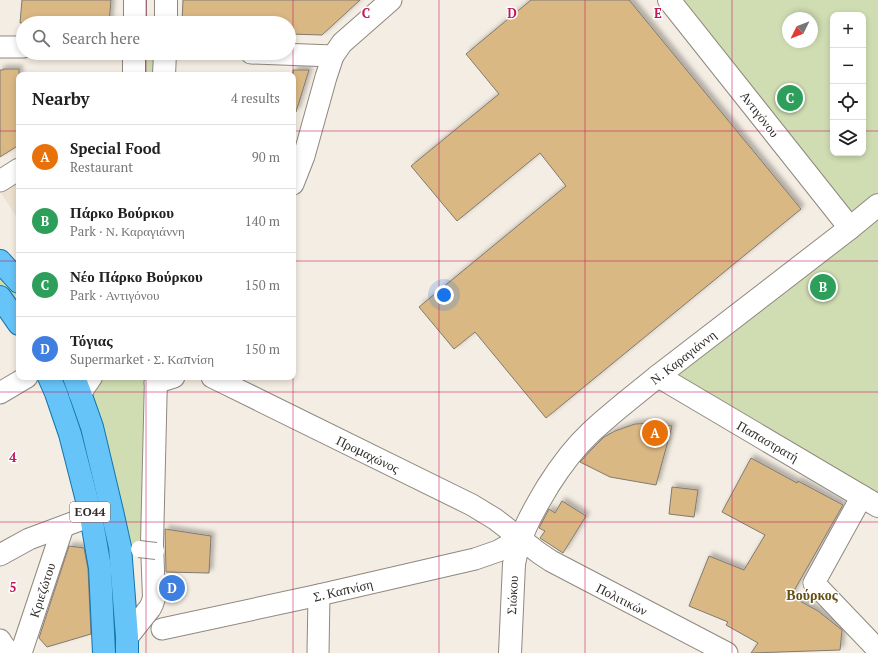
<!DOCTYPE html>
<meta charset="utf-8">
<style>
body{margin:0;font-family:"PT Serif",serif;background:#f2f2f2;color:#222}
.controls{position:absolute;right:12px;top:12px;display:grid;overflow:hidden;border-radius:8px;box-shadow:0 2px 6px #0003}
.controls button{width:36px;height:36px;display:grid;place-items:center;padding:0;border:0;border-bottom:1px solid #e0e0e0;background:#fff;color:#222;font:20px sans-serif}
.compass{position:absolute;left:782px;top:12px;width:36px;height:36px;border-radius:50%;background:#fff;box-shadow:0 2px 6px #0003;rotate:227deg}
.you{position:absolute;left:444px;top:295px;width:14px;height:14px;margin:-10px;border:3px solid #fff;border-radius:50%;background:#1a73e8;box-shadow:0 0 0 6px #1a73e833}
.badge{display:grid;place-items:center;width:26px;height:26px;border-radius:50%;background:#8f6f13;color:#fff;font-size:13px;font-weight:700}
.pin{position:absolute;translate:-50% -50%;border:2px solid #fff;box-shadow:0 1px 4px #0006}
.list{margin:0;padding:0;list-style:none}
h2{display:flex;justify-content:space-between;align-items:center;height:52px;margin:0;padding:0 16px;font-size:17px}
h2 small{font-size:13px;font-weight:400;color:#767676}
.list li{display:grid;grid-template-columns:26px 1fr auto;gap:12px;align-items:center;box-sizing:border-box;height:64px;padding:0 16px;border-top:1px solid #e0e0e0}
.list b{display:block;font-size:15px;white-space:nowrap}
.list p{margin:0;font-size:13px;white-space:nowrap;color:#767676}
.list em{font-size:13px;font-style:normal;color:#767676}
.icon{flex:none;width:22px;height:22px;fill:none;stroke:currentColor;stroke-width:2;stroke-linecap:round;stroke-linejoin:round}
.map{position:relative;flex:none;width:878px;height:653px;overflow:hidden}
.search{position:absolute;background:#fff;box-shadow:0 2px 6px #0003;left:16px;top:16px;width:280px;height:44px;display:flex;align-items:center;gap:10px;box-sizing:border-box;padding:0 14px;border-radius:22px;color:#767676;font-size:15px}
.panel{position:absolute;background:#fff;box-shadow:0 2px 6px #0003;left:16px;top:72px;width:280px;height:308px;border-radius:8px}
.map>svg:first-child{display:block}
.built{fill:#ede2d1}
.green{fill:#d0ddb2;fill-rule:evenodd}
.building{fill:#dab884;stroke:#807a71;filter:url(#shadow)}
.lines{fill:none;stroke-linecap:round;stroke-linejoin:round}
.minor-casing{stroke:#8f887f;stroke-width:23}
.tertiary-casing{stroke:#8f887f;stroke-width:24}
.primary-casing{stroke:#1175ac;stroke-width:24}
.minor{stroke:#fff;stroke-width:21}
.tertiary{stroke:#fff;stroke-width:22}
.primary{stroke:#67c4f8;stroke-width:22}
.pedestrian-bridge-casing{stroke:#8f887f;stroke-width:18;stroke-linecap:butt}
.pedestrian-bridge{stroke:#fff;stroke-width:16}
.grid{fill:none;stroke:#c2185b;stroke-width:1;stroke-opacity:0.55}
.labels{text-anchor:middle;stroke-width:3;stroke-linejoin:round;paint-order:stroke}
.shield{fill:#fff;stroke:#6e6c69;stroke-width:1}
.shield-label{font-size:12px;font-weight:bold;fill:#302d29}
.street-label{font-size:13px;fill:#302d29;stroke:#fff}
.neighbourhood-label{font-size:14px;font-weight:bold;fill:#654f14;stroke:#fff}
.grid-label{font-size:13px;text-anchor:middle;font-weight:bold;fill:#c2185b;stroke:#fff;stroke-width:3;stroke-linejoin:round;paint-order:stroke}
</style>
<div class="map">
<svg width="878" height="653" viewBox="0 0 878 653">
<defs>
<filter id="shadow"><feDropShadow dx="3.5" dy="-3.5" stdDeviation="2" flood-color="#0004"/></filter>
</defs>
<rect width="100%" height="100%" fill="#f4ede3"/>
<path class="built" d="M19,182V221L1,193L10,189Z"/>
<g class="green">
<path d="M669,0H878V508L658,376L846,224ZM833,15H863V153H833ZM788,18H812V42H788Z"/>
<path d="M134,53H165L164,75H134Z"/>
<path d="M0,261L19,282V324L0,297Z"/>
<path d="M49,377H174L155,383L152,544L120,547L98,552Z"/>
</g>
<g class="building">
<path d="M22,0H111L109,23H20Z"/>
<path d="M183,0H360L322,35L289,34V23H182Z"/>
<path d="M531,0H629L801,209L546,418L475,332L454,349L419,307L566,186L540,153L457,221L411,166L499,94L466,54Z"/>
<path d="M3,69H19V145L0,157V70H3Z"/>
<path d="M293,70H309L296,112L293,111Z"/>
<path d="M655,423L672,426L656,485L610,477L580,462L593,448L604,437L615,431L635,424Z"/>
<path d="M751,458L797,483L798,481L843,505L791,596L818,611L842,630L840,650L751,653L758,643L726,625L728,622L689,606L709,556L744,570L765,535L722,512Z"/>
<path d="M672,487L698,490L694,517L669,514Z"/>
<path d="M562,501L586,516L563,553L540,538L545,531L539,528L549,509L555,513Z"/>
<path d="M165,529L211,536L209,573L166,572Z"/>
<path d="M69,546L84,548L88,569L91,634L47,647L39,638Z"/>
</g>
<g class="lines">
<defs>
<g id="minor">
<path d="M0,47H23"/>
<path d="M251,53L333,56"/>
<path d="M0,181L19,169"/>
<path d="M293,184L304,156L326,77L333,56L342,43L391,0"/>
<path d="M212,377L472,505L495,519L539,553L551,561L727,653"/>
<path d="M155,383L174,377"/>
<path d="M0,393L27,377"/>
<path d="M862,496L814,583L878,650"/>
<path d="M0,555L29,539L91,516"/>
<path d="M162,629L319,595L475,559L498,551L521,538"/>
<path d="M0,640L3,645L10,653"/>
<path d="M21,653L63,527"/>
<path d="M318,653L319,595"/>
</g>
<g id="tertiary">
<path d="M669,0L850,228"/>
<path d="M135,23V0"/>
<path d="M166,23V0"/>
<path d="M134,75V53"/>
<path d="M164,75L165,53"/>
<path d="M658,376L878,506"/>
<path d="M80,393L91,377"/>
<path d="M127,637L150,608L152,604L154,598L152,544L156,377"/>
<path d="M510,653L514,564C519,535 533,511 548,486C560,467 574,448 590,433C611,413 635,395 658,376L850,228L878,205"/>
</g>
<g id="primary">
<path d="M0,261L19,282"/>
<path d="M0,297L19,324"/>
<path d="M49,377L56,393L70,434L91,516L100,568L104,653"/>
<path d="M74,377L80,393L92,427L112,511L120,547L127,637V653"/>
</g>
</defs>
<use href="#minor" class="minor-casing"/>
<use href="#tertiary" class="tertiary-casing"/>
<use href="#primary" class="primary-casing"/>
<use href="#minor" class="minor"/>
<use href="#tertiary" class="tertiary"/>
<use href="#primary" class="primary"/>
<defs>
<path id="pedestrian-bridge" d="M139,549L156,551"/>
</defs>
<use href="#pedestrian-bridge" class="pedestrian-bridge-casing"/>
<use href="#pedestrian-bridge" class="pedestrian-bridge"/>
</g>
<path class="grid" d="M146,0V23M293,0V75M439,0V653M585,0V653M732,0V653M146,53V75M0,131H19M293,131H833M863,131H878M0,261H19M293,261H878M146,377V653M293,377V653M0,392H878M0,522H878"/>
<g class="labels">
<rect class="shield" x="70" y="502" width="40" height="20" rx="3"/>
<g class="shield-label">
<text x="90" y="516">ΕΟ44</text>
</g>
<g class="street-label">
<text transform="translate(760 114) rotate(52)" y="5">Αντιγόνου</text>
<text transform="translate(683 357) rotate(-38)" y="5">Ν. Καραγιάννη</text>
<text transform="translate(768 441) rotate(30)" y="5">Παπαστρατή</text>
<text transform="translate(368 454) rotate(26)" y="5">Προμαχώνος</text>
<text transform="translate(42 590) rotate(-72)" y="5">Κριεζώτου</text>
<text transform="translate(343 590) rotate(-13)" y="5">Σ. Καπνίση</text>
<text transform="translate(512 595) rotate(-87)" y="5">Σιώκου</text>
<text transform="translate(622 599) rotate(27)" y="5">Πολιτικών</text>
</g>
<g class="neighbourhood-label">
<text x="812" y="600">Βούρκος</text>
</g>
</g>
<g class="grid-label">
<text x="366" y="18">C</text>
<text x="512" y="18">D</text>
<text x="658" y="18">E</text>
<text x="13" y="462">4</text>
<text x="13" y="592">5</text>
</g>
</svg>
<div class="controls">
<button>+</button>
<button>−</button>
<button><svg class="icon" aria-label="locate" viewBox="0 0 24 24"><circle cx="12" cy="12" r="6"/><path d="M12 2v4M12 18v4M2 12h4M18 12h4"/></svg></button>
<button><svg class="icon" aria-label="layers" viewBox="0 0 24 24"><path d="M12 4l9 5-9 5-9-5zM3 14l9 5 9-5"/></svg></button>
</div>
<svg class="compass" viewBox="-18 -18 36 36"><path d="M0-13l5 13h-10z" fill="#e53935"/><path d="M0 13l5-13h-10z" fill="#767676"/></svg>
<div class="you"></div>
<div class="pin badge" style="left:655px;top:433px;background:#e8710a">A</div>
<div class="pin badge" style="left:823px;top:287px;background:#2e9e5b">B</div>
<div class="pin badge" style="left:790px;top:98px;background:#2e9e5b">C</div>
<div class="pin badge" style="left:172px;top:588px;background:#3f7fe0">D</div>
<div class="search"><svg class="icon" aria-label="search" viewBox="0 0 24 24"><circle cx="10" cy="10" r="6"/><path d="M15 15l6 6"/></svg>Search here</div>
<section class="panel">
<h2>Nearby<small>4 results</small></h2>
<ul class="list">
<li><span class="badge" style="background:#e8710a">A</span><div><b>Special Food</b><p>Restaurant</p></div><em>90 m</em></li>
<li><span class="badge" style="background:#2e9e5b">B</span><div><b>Πάρκο Βούρκου</b><p>Park · Ν. Καραγιάννη</p></div><em>140 m</em></li>
<li><span class="badge" style="background:#2e9e5b">C</span><div><b>Νέο Πάρκο Βούρκου</b><p>Park · Αντιγόνου</p></div><em>150 m</em></li>
<li><span class="badge" style="background:#3f7fe0">D</span><div><b>Τόγιας</b><p>Supermarket · Σ. Καπνίση</p></div><em>150 m</em></li>
</ul>
</section>
</div>
